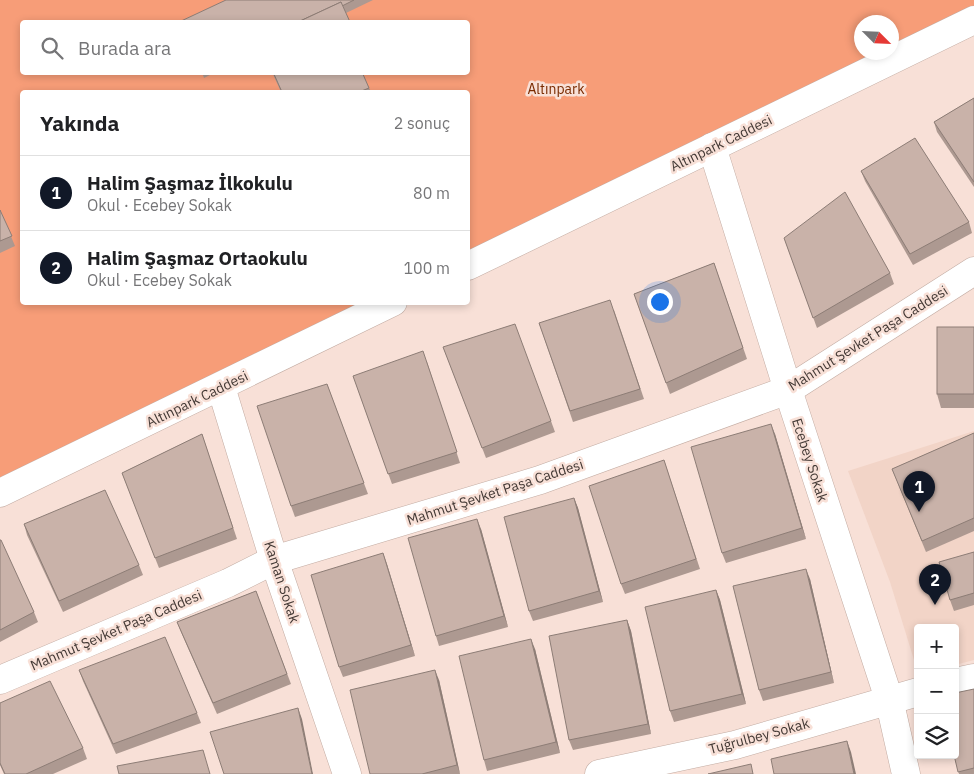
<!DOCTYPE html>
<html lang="tr">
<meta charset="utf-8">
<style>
body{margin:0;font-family:"IBM Plex Sans",sans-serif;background:#f2f2f2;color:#202124}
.controls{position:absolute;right:15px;bottom:15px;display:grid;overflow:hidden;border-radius:5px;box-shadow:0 2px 8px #0003}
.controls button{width:45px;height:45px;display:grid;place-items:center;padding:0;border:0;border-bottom:1px solid #e0e0e0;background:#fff;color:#202124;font:25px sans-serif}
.compass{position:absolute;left:854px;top:15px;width:45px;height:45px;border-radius:50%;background:#fff;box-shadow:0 2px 8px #0003;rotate:114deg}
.you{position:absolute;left:659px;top:301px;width:18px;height:18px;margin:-12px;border:4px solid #fff;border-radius:50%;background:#1a73e8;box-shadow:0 0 0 8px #1a73e833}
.badge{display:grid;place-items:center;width:32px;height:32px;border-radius:50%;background:#111827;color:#fff;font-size:16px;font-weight:700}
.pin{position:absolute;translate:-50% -41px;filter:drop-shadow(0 1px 2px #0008)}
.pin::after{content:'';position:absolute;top:26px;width:18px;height:15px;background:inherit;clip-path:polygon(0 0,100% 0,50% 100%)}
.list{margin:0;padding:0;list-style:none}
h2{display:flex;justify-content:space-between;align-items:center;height:65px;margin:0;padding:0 20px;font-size:21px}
h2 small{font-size:16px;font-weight:400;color:#757577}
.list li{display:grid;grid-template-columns:32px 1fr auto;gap:15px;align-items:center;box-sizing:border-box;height:75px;padding:0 20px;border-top:1px solid #e0e0e0}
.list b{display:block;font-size:19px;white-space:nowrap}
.list p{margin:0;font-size:16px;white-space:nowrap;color:#757577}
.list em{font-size:16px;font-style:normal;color:#757577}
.icon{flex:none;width:28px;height:28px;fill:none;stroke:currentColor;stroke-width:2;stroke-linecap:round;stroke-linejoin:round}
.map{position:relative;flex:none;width:974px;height:774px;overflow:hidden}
.search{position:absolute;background:#fff;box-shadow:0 2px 8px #0003;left:20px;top:20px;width:450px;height:55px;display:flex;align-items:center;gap:12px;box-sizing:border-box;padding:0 18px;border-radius:5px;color:#757577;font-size:19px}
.panel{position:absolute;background:#fff;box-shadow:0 2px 8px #0003;left:20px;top:90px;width:450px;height:215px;border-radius:5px}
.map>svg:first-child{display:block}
.built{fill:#f2d4c7}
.green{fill:#f79d78;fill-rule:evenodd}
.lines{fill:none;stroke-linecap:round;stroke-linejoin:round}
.minor-casing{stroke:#c3aca3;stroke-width:29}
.minor{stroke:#fff;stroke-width:28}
.wall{fill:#ad9991}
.shaded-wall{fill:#8d7d76}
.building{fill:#c9b2a9;stroke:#8d7d76}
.labels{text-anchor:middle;stroke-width:5;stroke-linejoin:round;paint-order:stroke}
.park-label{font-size:14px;fill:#7a2b00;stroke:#f8e0d7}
.street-label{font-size:14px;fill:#433935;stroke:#f8e0d7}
</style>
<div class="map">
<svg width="974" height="774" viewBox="0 0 974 774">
<rect width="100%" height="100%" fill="#f8e0d7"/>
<path class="built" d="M974,431V660L955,665V628H918V673L890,582L848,471Z"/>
<path class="green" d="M0,0H974V20L468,266V92H22V302L393,303L0,493ZM22,22H468V72H22ZM862,22H892V52H862Z"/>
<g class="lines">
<defs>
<g id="minor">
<path d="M712,147L788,390L889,699L906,774"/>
<path d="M468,266L974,20"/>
<path d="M221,387L274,560L347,774"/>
<path d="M0,493L393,302"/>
<path d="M0,680L228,583L274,560L540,480L788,390L974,271"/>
<path d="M955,682L974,678"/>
<path d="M599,774L735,745L918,692"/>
</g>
</defs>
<use href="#minor" class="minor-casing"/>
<use href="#minor" class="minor"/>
</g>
<g class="wall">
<path d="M226,0H373L346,13Z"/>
<path d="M202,72H216L204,78Z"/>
<path d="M272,72H362L371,92H281Z"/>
<path d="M974,98V187L937,132L934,122Z"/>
<path d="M861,171L969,222L972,233L913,265L865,181Z"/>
<path d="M0,210L15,246L0,253Z"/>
<path d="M784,238L890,273L894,284L817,328Z"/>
<path d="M714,263L747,359L670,394L634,294Z"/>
<path d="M614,310L644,399L573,422L539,323Z"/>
<path d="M974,327V408H941L937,394Z"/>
<path d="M443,347L551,421L555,432L486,458Z"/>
<path d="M427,362L460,463L392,484L353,376Z"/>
<path d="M327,384L368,494L295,517L291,506Z"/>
<path d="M974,433V531L926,552L892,469Z"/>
<path d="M202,434L237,539L159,568L122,473Z"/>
<path d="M775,434L806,539L726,563L722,553Z"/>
<path d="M664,460L700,569L625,594L621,584Z"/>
<path d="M574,498L578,508L603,602L533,621L529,611Z"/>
<path d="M24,524L139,565L143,575L63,612L27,535Z"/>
<path d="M481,529L508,627L439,646L436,636Z"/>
<path d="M0,540L34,612L38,622L0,642Z"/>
<path d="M974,552V605L954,611L950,600Z"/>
<path d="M383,553L415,656L343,677L339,667Z"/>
<path d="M810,579L834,683L763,701L759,690Z"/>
<path d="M716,590L720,600L746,704L674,722L670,711Z"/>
<path d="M256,591L291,684L217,714L181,632L177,622Z"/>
<path d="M627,620L631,631L651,734L573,750L569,740Z"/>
<path d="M535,649L560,753L487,771L484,760Z"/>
<path d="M79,670L197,713L201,723L116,754L83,681Z"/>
<path d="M439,680L460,774H370Z"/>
<path d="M974,689V774H959L954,755Z"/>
<path d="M0,703L83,748L87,759L53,774H4L0,765Z"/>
</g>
<g class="shaded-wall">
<path d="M771,424L775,434L806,539L802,528Z"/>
<path d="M574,498L578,508L603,602L599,591Z"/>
<path d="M477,519L481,529L508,627L504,616Z"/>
<path d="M383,553L387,564L415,656L411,645Z"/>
<path d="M806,569L810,579L834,683L831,672Z"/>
<path d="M716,590L720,600L746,704L742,694Z"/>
<path d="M627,620L631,631L651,734L648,724Z"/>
<path d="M531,639L535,649L560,753L556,742Z"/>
<path d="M435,670L439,680L460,774L457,765Z"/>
<path d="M298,708L302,719L313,774H312Z"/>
<path d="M847,741L851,752L856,774H854Z"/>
</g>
<g class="building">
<path d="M226,0H354L342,6L341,2L298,22H179Z"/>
<path d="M341,2L350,22H298Z"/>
<path d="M273,72H362L369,88L359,92H282Z"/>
<path d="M974,98V182L934,122Z"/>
<path d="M915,138L969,222L910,254L861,171Z"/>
<path d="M845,192L890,273L813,318L784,238Z"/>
<path d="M0,210L12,236L0,241Z"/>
<path d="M714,263L743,348L666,383L634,294Z"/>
<path d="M610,300L640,389L570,411L539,323Z"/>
<path d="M515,324L551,421L482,448L443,347Z"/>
<rect x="937" y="327" width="37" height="67"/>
<path d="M423,351L457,452L388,474L353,376Z"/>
<path d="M327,384L364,483L291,506L257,406Z"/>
<path d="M771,424L802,528L722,553L691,447Z"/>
<path d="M974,433V518L922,541L892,469Z"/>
<path d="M202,434L233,528L155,558L122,473Z"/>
<path d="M664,460L696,559L621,584L589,486Z"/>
<path d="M105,490L139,565L59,601L24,524Z"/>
<path d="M574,498L599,591L529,611L504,517Z"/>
<path d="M477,519L504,616L436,636L408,538Z"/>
<path d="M0,540H1L34,612L0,630Z"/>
<path d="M974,552V593L950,600L939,562Z"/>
<path d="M383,553L411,645L339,667L311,575Z"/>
<path d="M806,569L831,672L759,690L733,586Z"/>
<path d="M716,590L742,694L670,711L645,607Z"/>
<path d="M256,591L287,674L213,703L177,622Z"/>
<path d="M627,620L648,724L569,740L549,636Z"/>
<path d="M165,637L197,713L113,744L79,670Z"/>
<path d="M531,639L556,742L484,760L459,656Z"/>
<path d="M435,670L457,765L422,774H370L350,690Z"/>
<path d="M50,681L83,748L26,774H5L0,763V703Z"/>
<path d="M974,689V768L958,772L954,755H955V693Z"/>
<path d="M298,708L312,774H224L210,732Z"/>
<path d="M847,741L854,774H774L771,759Z"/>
<path d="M203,750L210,774H119L117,766Z"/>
<path d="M751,764L753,774H708Z"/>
</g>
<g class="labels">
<g class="park-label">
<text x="556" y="94">Altınpark</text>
</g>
<g class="street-label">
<text transform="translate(721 143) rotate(-26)" y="5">Altınpark Caddesi</text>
<text transform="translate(868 338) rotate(-32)" y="5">Mahmut Şevket Paşa Caddesi</text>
<text transform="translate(197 399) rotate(-26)" y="5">Altınpark Caddesi</text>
<text transform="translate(810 460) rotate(72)" y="5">Ecebey Sokak</text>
<text transform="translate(495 492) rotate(-18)" y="5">Mahmut Şevket Paşa Caddesi</text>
<text transform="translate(282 582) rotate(72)" y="5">Kaman Sokak</text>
<text transform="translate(116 630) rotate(-23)" y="5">Mahmut Şevket Paşa Caddesi</text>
<text transform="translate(759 736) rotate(-15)" y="5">Tuğrulbey Sokak</text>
</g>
</g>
</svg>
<div class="controls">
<button>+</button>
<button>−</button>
<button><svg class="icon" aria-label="layers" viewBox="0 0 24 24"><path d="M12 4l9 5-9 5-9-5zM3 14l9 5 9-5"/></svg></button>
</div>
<svg class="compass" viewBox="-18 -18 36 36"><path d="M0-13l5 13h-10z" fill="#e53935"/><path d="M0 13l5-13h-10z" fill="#757577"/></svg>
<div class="you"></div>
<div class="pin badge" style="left:919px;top:512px">1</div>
<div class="pin badge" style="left:935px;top:605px">2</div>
<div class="search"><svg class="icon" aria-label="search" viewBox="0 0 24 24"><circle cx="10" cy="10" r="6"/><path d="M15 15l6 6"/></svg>Burada ara</div>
<section class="panel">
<h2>Yakında<small>2 sonuç</small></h2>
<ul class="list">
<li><span class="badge">1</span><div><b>Halim Şaşmaz İlkokulu</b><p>Okul · Ecebey Sokak</p></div><em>80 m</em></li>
<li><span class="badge">2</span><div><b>Halim Şaşmaz Ortaokulu</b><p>Okul · Ecebey Sokak</p></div><em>100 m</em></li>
</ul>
</section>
</div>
